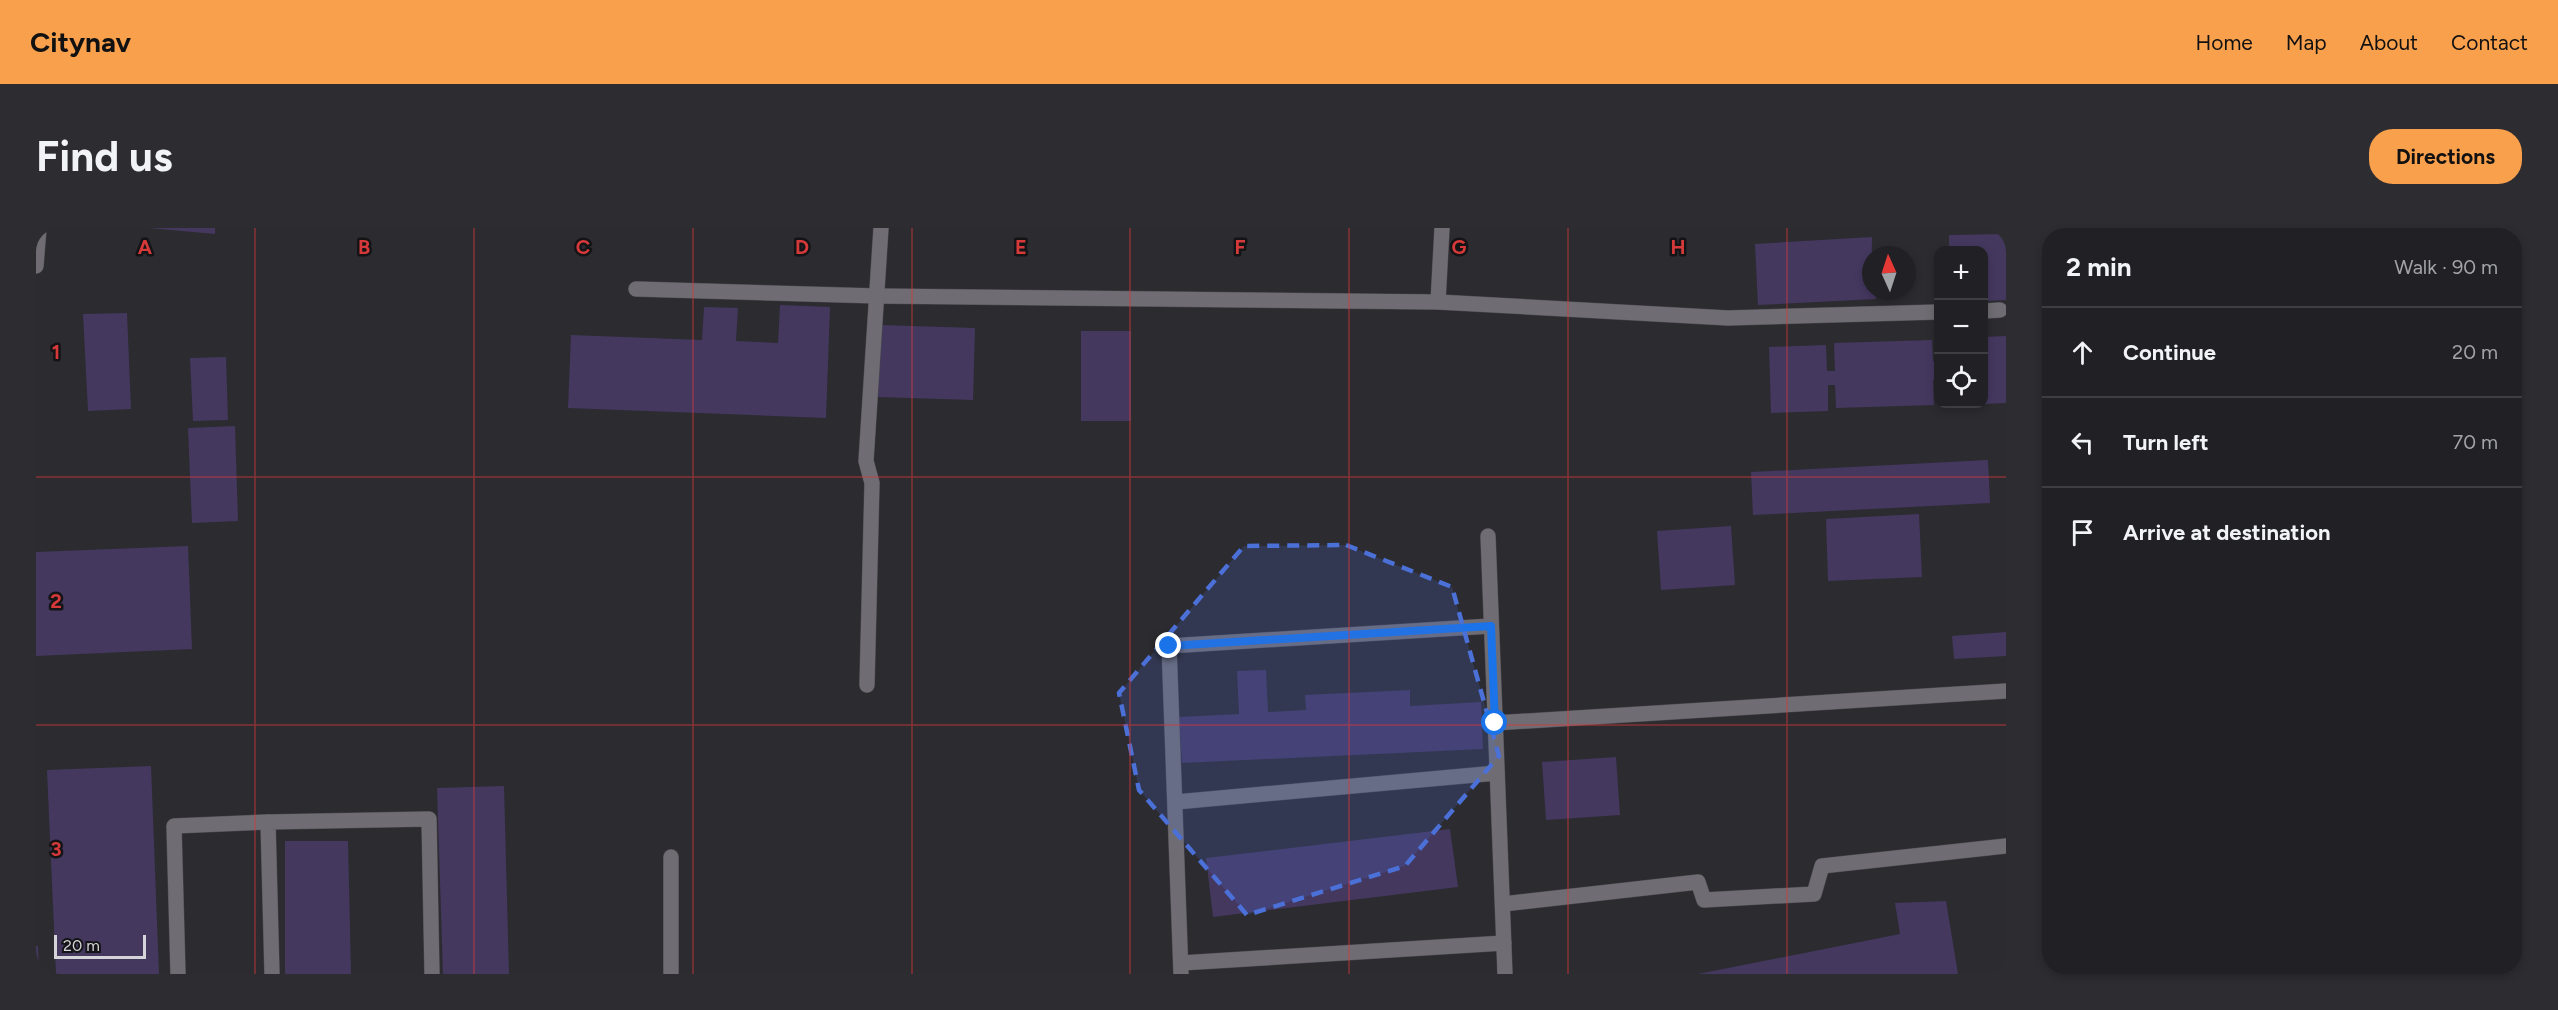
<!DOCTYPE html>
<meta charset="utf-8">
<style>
body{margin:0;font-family:Figtree,sans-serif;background:#2d2d31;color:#f1f3f6}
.controls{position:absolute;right:18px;top:18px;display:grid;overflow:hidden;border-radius:12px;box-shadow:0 3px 9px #0003}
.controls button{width:54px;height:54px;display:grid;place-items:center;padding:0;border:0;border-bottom:2px solid #3e3e41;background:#212024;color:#f1f3f6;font:30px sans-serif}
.compass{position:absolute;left:1826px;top:18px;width:54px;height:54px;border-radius:50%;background:#212024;box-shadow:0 3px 9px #0003;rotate:357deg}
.scale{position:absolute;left:18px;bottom:15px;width:92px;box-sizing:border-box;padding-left:6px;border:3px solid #d5d4d8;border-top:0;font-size:16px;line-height:21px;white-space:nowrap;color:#d5d4d8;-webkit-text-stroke:4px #141416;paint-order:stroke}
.stop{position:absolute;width:18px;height:18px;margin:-14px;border:4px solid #1a73e8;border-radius:50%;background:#fff}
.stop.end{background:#1a73e8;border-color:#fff;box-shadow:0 2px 6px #0008}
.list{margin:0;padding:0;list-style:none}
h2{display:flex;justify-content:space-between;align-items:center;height:78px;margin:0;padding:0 24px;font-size:26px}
h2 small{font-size:20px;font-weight:400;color:#a2a3a6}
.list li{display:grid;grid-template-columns:39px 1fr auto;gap:18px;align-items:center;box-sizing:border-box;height:90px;padding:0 24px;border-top:2px solid #3e3e41}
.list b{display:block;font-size:22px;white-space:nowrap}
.list em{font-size:20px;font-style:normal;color:#a2a3a6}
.icon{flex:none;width:33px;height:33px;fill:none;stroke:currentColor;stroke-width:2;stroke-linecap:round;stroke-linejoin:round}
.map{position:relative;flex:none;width:1970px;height:746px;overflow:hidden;border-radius:24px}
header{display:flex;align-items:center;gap:36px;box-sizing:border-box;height:84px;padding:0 30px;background:#f9a04c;color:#111}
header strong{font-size:28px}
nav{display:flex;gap:33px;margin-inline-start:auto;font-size:21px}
.intro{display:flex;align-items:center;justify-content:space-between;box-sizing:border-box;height:144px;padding:0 36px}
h1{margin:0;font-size:42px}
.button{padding:15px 27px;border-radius:24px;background:#f9a04c;color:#111;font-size:21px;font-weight:700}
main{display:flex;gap:36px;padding:0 36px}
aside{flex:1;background:#212024;border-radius:24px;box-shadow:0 3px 9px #0003}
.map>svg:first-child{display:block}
.building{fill:#44385f}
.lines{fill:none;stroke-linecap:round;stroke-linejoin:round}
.minor-casing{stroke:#4a494e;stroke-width:16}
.minor{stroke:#6f6d73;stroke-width:15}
.route{stroke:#1a73e8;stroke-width:8}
.marked{fill:#4b70d8;fill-opacity:0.2;stroke:#4b70d8;stroke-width:4.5;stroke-dasharray:12 8;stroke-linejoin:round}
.grid{fill:none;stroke:#d6393a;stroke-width:1.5;stroke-opacity:0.55}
.grid-label{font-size:20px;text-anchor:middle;font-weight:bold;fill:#d6393a;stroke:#141416;stroke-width:5;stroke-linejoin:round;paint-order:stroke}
</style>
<header>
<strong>Citynav</strong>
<nav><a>Home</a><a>Map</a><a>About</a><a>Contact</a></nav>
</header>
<div class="intro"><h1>Find us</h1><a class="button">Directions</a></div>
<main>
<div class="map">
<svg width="1970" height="746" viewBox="0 0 1970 746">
<rect width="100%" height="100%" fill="#2c2b30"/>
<g class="building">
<path d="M113,0H179V6Z"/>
<path d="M1970,6V72L1948,73V22H1913V7Z"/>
<path d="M1836,9L1835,63H1839L1840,71L1722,77L1719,16Z"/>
<path d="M744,77L794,79L790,190L532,180L535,107L666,112L668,79L702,80L700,113L742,115Z"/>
<path d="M91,85L95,181L52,183L47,86Z"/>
<path d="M845,97L939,100L937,172L842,169Z"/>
<rect x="1045" y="103" width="50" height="90"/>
<path d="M1970,108V175L1948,176V109Z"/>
<path d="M1896,112L1897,133H1902V152H1897L1898,177L1800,180L1799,157H1792V183L1735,185L1733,119L1790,117L1791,143H1799L1798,115Z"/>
<path d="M190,129L192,192L157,193L154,130Z"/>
<path d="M199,198L202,293L156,295L152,200Z"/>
<path d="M1952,232L1954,275L1717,287L1715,244Z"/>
<path d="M1883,286L1886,349L1792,353L1790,291Z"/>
<path d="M1695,298L1699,357L1625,362L1621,303Z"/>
<path d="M152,318L156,421L0,428V324Z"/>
<path d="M1970,404V428L1918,431L1916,408Z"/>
<path d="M1230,442L1232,484L1270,482L1269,467L1374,462V478L1445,474L1447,521L1146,535L1143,489L1203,486L1201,443Z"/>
<path d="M1580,529L1584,587L1510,592L1506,534Z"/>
<path d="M115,538L123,746H20L11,542Z"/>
<path d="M468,558L473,746H407L401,560Z"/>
<path d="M1414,601L1422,659L1177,689L1170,630Z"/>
<path d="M249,613H312L315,746H249Z"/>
<path d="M1910,673L1922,746H1662L1864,706L1859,675Z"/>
<path d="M0,718H2L3,746H0Z"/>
</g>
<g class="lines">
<defs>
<g id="minor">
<path d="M0,38L3,0"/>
<path d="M600,61L841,68L1402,74L1692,90L1902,84"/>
<path d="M1402,74L1406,0"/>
<path d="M1948,83L1964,82"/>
<path d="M1452,308L1469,746"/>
<path d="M831,457L836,255L830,233L845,0"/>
<path d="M1459,495L1970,463"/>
<path d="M1140,574L1461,545"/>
<path d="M635,629V746"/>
<path d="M1467,676L1662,654L1668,672L1778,666L1786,638L1970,618"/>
<path d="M1145,735L1468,715"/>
<path d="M142,746L138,598L232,594"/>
<path d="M236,746L232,594L393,591L396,746"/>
<path d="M1145,746L1133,418L1455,398"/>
</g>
</defs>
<use href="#minor" class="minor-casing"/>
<use href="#minor" class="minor"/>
</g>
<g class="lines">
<path class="route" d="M1133,418L1455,398L1459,495"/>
</g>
<path class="marked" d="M1310,317L1416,359L1463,528L1369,638L1211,687L1103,562L1083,465L1208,318Z"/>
<path class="grid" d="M219,0V746M438,0V746M657,0V746M876,0V746M1094,0V746M1313,0V746M1532,0V746M1751,0V746M0,249H1970M0,497H1970"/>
<g class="grid-label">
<text x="109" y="26">A</text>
<text x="328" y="26">B</text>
<text x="547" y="26">C</text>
<text x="766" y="26">D</text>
<text x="985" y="26">E</text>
<text x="1204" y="26">F</text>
<text x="1423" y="26">G</text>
<text x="1642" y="26">H</text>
<text x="20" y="131">1</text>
<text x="20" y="380">2</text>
<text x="20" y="628">3</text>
</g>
</svg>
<div class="controls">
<button>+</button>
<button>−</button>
<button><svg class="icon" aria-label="locate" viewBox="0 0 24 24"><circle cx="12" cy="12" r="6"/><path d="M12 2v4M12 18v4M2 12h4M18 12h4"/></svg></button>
</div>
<svg class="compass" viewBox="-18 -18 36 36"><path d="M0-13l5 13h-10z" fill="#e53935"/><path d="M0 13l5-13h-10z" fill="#a2a3a6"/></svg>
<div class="scale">20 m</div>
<div class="stop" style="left:1459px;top:495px"></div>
<div class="stop end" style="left:1133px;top:418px"></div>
</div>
<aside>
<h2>2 min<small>Walk · 90 m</small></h2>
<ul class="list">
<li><svg class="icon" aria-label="ahead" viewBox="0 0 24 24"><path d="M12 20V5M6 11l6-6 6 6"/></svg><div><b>Continue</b></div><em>20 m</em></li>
<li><svg class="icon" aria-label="left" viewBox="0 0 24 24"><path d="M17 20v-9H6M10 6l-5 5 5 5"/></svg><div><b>Turn left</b></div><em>70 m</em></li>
<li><svg class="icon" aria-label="arrive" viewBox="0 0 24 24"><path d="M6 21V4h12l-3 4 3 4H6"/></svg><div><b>Arrive at destination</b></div></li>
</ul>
</aside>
</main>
